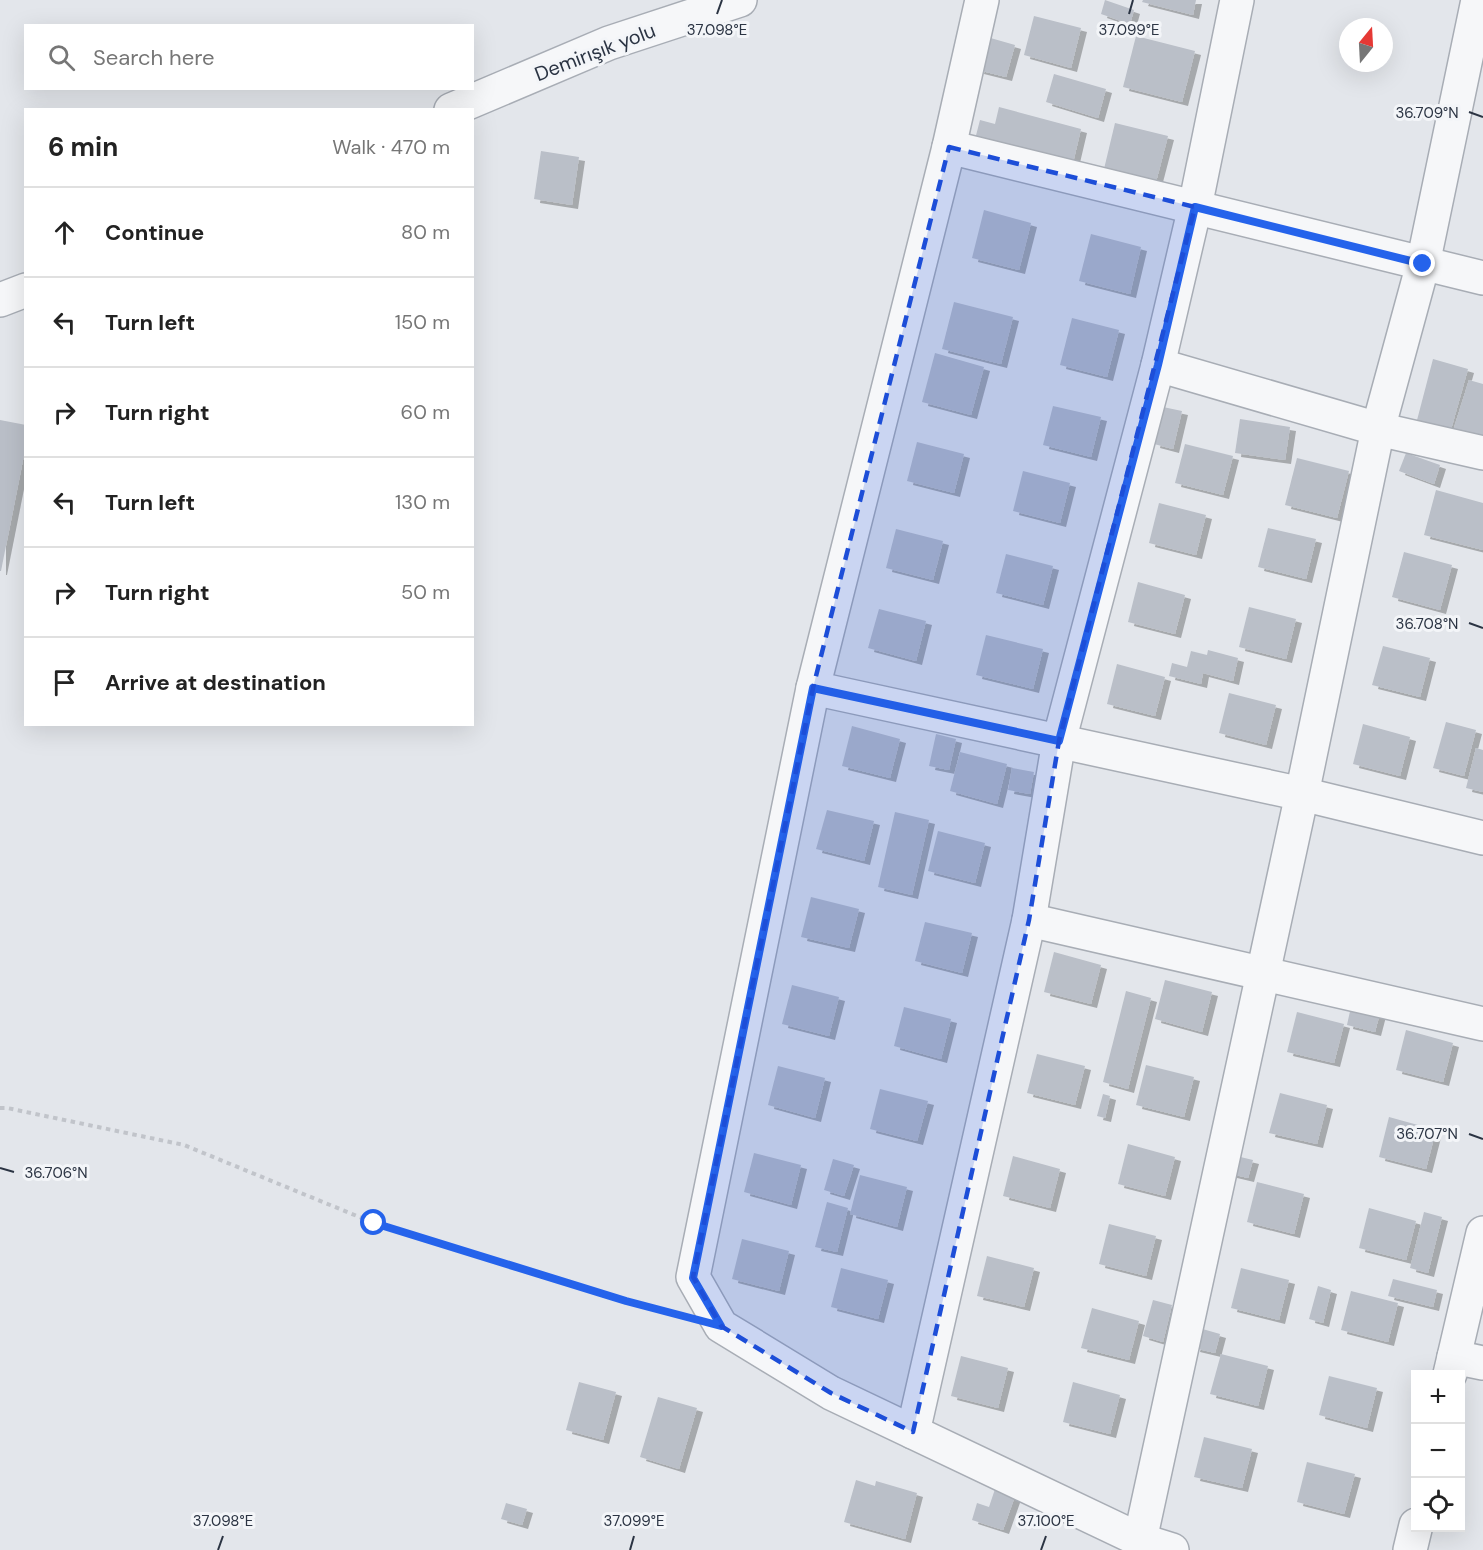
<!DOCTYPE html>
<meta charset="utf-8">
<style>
body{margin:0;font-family:"DM Sans",sans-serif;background:#f6f6f6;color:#222}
.controls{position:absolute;right:18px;bottom:18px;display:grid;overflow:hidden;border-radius:0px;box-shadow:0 6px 24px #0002}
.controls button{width:54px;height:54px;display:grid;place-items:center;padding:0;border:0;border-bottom:2px solid #e0e0e0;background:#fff;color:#222;font:30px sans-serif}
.compass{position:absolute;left:1339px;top:18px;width:54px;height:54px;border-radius:50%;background:#fff;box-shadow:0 6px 24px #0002;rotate:18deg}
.stop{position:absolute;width:18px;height:18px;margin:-14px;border:4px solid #2563eb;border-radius:50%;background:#fff}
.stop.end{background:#2563eb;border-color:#fff;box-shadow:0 2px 6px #0008}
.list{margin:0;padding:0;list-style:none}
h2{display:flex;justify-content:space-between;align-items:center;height:78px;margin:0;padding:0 24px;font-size:26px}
h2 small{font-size:20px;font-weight:400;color:#767676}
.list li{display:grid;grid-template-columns:39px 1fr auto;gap:18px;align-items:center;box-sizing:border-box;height:90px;padding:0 24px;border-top:2px solid #e0e0e0}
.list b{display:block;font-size:22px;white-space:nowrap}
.list em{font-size:20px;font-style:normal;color:#767676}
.icon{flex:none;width:33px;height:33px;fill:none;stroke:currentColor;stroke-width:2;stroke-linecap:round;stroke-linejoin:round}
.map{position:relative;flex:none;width:1483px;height:1550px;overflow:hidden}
.search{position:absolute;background:#fff;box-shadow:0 6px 24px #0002;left:24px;top:24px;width:450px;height:66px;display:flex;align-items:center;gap:15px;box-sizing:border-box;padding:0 21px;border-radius:0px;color:#767676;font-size:22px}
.panel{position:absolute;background:#fff;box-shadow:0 6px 24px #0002;left:24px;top:108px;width:450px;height:618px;border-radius:0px}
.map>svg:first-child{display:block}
.building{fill:#babfc8;filter:url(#shadow)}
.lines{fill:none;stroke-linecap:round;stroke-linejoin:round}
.minor-casing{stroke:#a8adb5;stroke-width:36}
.path{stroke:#c1c4ca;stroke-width:4;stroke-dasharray:4.5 4.5;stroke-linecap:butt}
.minor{stroke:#f6f7f9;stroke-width:33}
.route{stroke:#2563eb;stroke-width:8}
.marked{fill:#1d4ed8;fill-opacity:0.2;stroke:#1d4ed8;stroke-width:4.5;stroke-dasharray:12 8;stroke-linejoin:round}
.ticks{fill:none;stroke:#2b3443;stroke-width:2}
.labels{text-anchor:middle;stroke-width:6;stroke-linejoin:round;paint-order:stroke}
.street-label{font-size:20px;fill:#2b3443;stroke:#f3f5f8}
.ticks-label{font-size:15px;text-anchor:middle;fill:#2b3443;stroke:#f3f5f8;stroke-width:6;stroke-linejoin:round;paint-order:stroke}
</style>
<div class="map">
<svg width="1483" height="1550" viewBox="0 0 1483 1550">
<defs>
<filter id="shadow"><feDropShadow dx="6" dy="4" stdDeviation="0" flood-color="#0004"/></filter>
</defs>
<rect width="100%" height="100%" fill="#e3e6eb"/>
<g class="building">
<path d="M1105,0L1134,10L1130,24L1101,14Z"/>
<path d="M1143,0H1196L1193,15L1142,2Z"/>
<path d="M1034,16L1081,28L1071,68L1024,55Z"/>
<path d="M1136,36L1195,51L1182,102L1123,87Z"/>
<path d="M987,37L1015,45L1006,77L978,70Z"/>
<path d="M1054,74L1106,89L1098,118L1046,102Z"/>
<path d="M999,107L1081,129L1073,163L973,147L980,120L995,124Z"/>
<path d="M1115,123L1168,136L1156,182L1104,169Z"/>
<path d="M541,151L579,157L572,205L534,199Z"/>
<path d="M984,210L1031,223L1019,270L972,258Z"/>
<path d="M1091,234L1141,247L1130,294L1079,281Z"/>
<path d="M954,302L1013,317L1001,364L942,349Z"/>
<path d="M1072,318L1119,330L1107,377L1060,365Z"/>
<path d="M935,353L984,367L971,415L922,402Z"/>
<path d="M1433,359L1468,369L1450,433L1416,424Z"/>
<path d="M1469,380L1483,384V441L1453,431Z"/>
<path d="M1053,406L1101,417L1091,457L1043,445Z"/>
<path d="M1163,407L1182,411L1173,449L1154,444Z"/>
<path d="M1240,419L1290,427L1285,460L1235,453Z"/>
<path d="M0,420L26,425V445L1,571H0Z"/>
<path d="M917,442L964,454L954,493L907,481Z"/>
<path d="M1185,444L1233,456L1223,495L1175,483Z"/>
<path d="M1406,453L1440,465L1434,484L1399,471Z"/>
<path d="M1297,458L1349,471L1337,518L1285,505Z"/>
<path d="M1023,471L1070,483L1060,523L1013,511Z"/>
<path d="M1436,490L1483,503V550L1424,535Z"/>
<path d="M1159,503L1206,515L1196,555L1149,543Z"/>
<path d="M1268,528L1316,539L1306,579L1258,567Z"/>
<path d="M896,529L943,541L933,580L886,568Z"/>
<path d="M1404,552L1452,565L1440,610L1392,597Z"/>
<path d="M1006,554L1053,566L1043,605L996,593Z"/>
<path d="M1138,582L1185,595L1175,634L1128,622Z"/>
<path d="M1249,607L1296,619L1286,659L1239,647Z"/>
<path d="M879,609L926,621L916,661L868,648Z"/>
<path d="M986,635L1043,649L1033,689L976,675Z"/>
<path d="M1383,646L1430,658L1420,697L1372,685Z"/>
<path d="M1208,650L1238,658L1233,681L1203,673L1201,684L1169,676L1172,663L1187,667L1191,651L1207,655Z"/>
<path d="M1117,664L1165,677L1155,716L1107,704Z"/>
<path d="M1229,693L1276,705L1266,745L1219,733Z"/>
<path d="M1446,722L1476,730L1464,776L1433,768Z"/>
<path d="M1363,724L1410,737L1400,776L1353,764Z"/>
<path d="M852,726L900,739L890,778L842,766Z"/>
<path d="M936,734L956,739L949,770L929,766Z"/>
<path d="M1476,748L1483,750V792L1466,788Z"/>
<path d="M960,752L1007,764L997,804L950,791Z"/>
<path d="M1012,768L1034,772L1030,794L1008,790Z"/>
<path d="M827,810L874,821L864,861L816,849Z"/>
<path d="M895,812L929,820L912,895L878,887Z"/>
<path d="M938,831L985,843L975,883L928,871Z"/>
<path d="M811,897L859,909L849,948L801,937Z"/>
<path d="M925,922L972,933L962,973L915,961Z"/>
<path d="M1054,952L1101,965L1091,1004L1044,992Z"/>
<path d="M1165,980L1212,992L1202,1032L1155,1019Z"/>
<path d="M792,985L839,997L829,1036L782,1024Z"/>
<path d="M1126,991L1151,998L1128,1089L1103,1082Z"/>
<path d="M1352,1002L1381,1009L1375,1032L1347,1025Z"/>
<path d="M904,1007L951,1019L941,1059L894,1046Z"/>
<path d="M1297,1012L1344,1024L1334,1063L1287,1052Z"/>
<path d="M1406,1030L1453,1043L1443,1082L1396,1070Z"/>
<path d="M1037,1054L1085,1066L1075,1105L1027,1093Z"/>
<path d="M1146,1065L1194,1077L1184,1117L1136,1105Z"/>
<path d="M778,1066L825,1078L815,1118L768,1105Z"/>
<path d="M880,1089L928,1101L917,1141L870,1129Z"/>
<path d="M1280,1093L1327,1105L1317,1144L1269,1133Z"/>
<path d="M1103,1094L1110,1096L1105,1118L1097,1116Z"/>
<path d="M1389,1117L1436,1130L1426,1169L1379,1157Z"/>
<path d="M1128,1144L1175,1157L1165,1196L1118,1184Z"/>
<path d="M754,1153L801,1165L791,1205L744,1192Z"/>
<path d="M1232,1155L1253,1160L1248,1178L1227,1173Z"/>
<path d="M1013,1156L1060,1169L1050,1208L1003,1196Z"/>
<path d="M833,1159L854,1165L844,1196L824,1190Z"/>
<path d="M860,1175L907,1187L897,1227L850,1214Z"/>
<path d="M1257,1182L1304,1194L1294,1234L1247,1222Z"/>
<path d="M827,1202L848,1208L837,1252L815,1247Z"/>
<path d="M1369,1208L1416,1221L1406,1260L1359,1248Z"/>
<path d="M1424,1212L1442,1217L1428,1273L1410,1268Z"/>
<path d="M1109,1224L1156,1236L1146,1276L1099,1264Z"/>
<path d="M742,1239L789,1251L779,1291L732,1279Z"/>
<path d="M987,1256L1034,1268L1024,1307L977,1296Z"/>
<path d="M841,1268L888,1280L878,1319L831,1307Z"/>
<path d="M1241,1268L1289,1280L1279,1320L1231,1308Z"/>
<path d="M1393,1279L1437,1290L1433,1307L1388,1296Z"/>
<path d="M1318,1286L1331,1290L1323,1323L1309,1319Z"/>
<path d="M1351,1291L1398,1303L1388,1342L1341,1330Z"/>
<path d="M1153,1300L1172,1305L1163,1342L1143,1336Z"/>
<path d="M1092,1308L1139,1321L1129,1360L1081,1348Z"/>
<path d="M1199,1328L1220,1334L1215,1353L1194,1348Z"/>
<path d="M1221,1354L1268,1366L1258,1406L1210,1394Z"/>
<path d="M961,1356L1008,1368L998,1408L951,1396Z"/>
<path d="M1329,1376L1377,1388L1367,1428L1319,1415Z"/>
<path d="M579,1382L616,1392L603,1440L566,1430Z"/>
<path d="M1073,1382L1120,1395L1110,1434L1063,1422Z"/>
<path d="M658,1397L697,1408L679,1469L640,1457Z"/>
<path d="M1204,1437L1252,1449L1242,1488L1194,1477Z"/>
<path d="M1307,1462L1355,1474L1344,1514L1297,1502Z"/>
<path d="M856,1480L875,1486L876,1481L917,1493L905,1539L844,1522Z"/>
<path d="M995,1489L1015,1496L1003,1530L972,1520L977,1503L989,1507Z"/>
<path d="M506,1503L527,1509L522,1525L501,1519Z"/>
</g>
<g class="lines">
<defs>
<g id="minor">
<path d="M982,0L949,147L813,688L693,1277L721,1326L831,1393L1140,1540L1172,1550"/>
<path d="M451,110L609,43L740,0"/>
<path d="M949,147L1483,278"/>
<path d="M0,300L26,290"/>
<path d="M1158,365L1378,429L1483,453"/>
<path d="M813,688L1302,794L1483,838"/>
<path d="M1029,920L1483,1024"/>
<path d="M1454,1357L1483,1363"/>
<path d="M1450,1374L1483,1233"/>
<path d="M913,1432L1029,920L1059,741L1158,365L1195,207L1237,0"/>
<path d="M1140,1540L1302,794L1378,429L1423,264L1478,0"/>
<path d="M1410,1550L1416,1525"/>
</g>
</defs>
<use href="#minor" class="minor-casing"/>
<path class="path" d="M0,1108H7L184,1145L374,1223L626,1301L678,1315"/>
<use href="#minor" class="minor"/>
</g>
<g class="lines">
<path class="route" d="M374,1223L626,1301L721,1326L693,1278L813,688L1059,741L1158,365L1195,207L1423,264"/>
</g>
<path class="marked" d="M949,147L1195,207L1059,741L1029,920L913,1432L831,1393L721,1326L693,1277L813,688Z"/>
<path class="ticks" d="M717,14L722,0M1129,14L1133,0M1469,112L1483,117M1469,623L1483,628M1469,1134L1483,1139M0,1168L14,1172M218,1550L223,1536M630,1550L634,1536M1041,1550L1046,1536"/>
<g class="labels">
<g class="street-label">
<text transform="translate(595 52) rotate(-21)" y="7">Demirışık yolu</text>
</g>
</g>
<g class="ticks-label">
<text x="717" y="35">37.098°E</text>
<text x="1129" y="35">37.099°E</text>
<text x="1427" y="118">36.709°N</text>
<text x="1427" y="629">36.708°N</text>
<text x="1427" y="1139">36.707°N</text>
<text x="56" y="1178">36.706°N</text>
<text x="223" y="1526">37.098°E</text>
<text x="634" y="1526">37.099°E</text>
<text x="1046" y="1526">37.100°E</text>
</g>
</svg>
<div class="controls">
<button>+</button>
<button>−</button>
<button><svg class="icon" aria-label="locate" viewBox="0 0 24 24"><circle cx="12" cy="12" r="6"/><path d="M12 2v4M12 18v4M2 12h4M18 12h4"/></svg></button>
</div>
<svg class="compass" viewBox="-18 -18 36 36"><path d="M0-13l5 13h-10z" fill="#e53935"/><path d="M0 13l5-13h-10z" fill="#767676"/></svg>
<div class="stop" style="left:374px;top:1223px"></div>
<div class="stop end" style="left:1423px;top:264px"></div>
<div class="search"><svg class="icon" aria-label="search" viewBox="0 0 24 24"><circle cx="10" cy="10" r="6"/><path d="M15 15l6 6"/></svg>Search here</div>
<section class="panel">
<h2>6 min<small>Walk · 470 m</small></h2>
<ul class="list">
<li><svg class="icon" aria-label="ahead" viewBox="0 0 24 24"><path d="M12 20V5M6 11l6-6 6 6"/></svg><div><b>Continue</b></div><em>80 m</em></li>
<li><svg class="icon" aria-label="left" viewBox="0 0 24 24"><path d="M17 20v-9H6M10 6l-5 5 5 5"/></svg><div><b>Turn left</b></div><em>150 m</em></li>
<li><svg class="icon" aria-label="right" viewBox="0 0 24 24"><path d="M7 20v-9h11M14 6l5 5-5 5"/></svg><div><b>Turn right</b></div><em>60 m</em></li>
<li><svg class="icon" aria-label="left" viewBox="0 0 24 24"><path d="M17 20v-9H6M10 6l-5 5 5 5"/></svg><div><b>Turn left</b></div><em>130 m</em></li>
<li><svg class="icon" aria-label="right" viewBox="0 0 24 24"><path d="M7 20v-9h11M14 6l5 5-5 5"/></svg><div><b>Turn right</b></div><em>50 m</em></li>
<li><svg class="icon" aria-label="arrive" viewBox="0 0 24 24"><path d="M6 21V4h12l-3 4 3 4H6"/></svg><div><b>Arrive at destination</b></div></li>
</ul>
</section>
</div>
